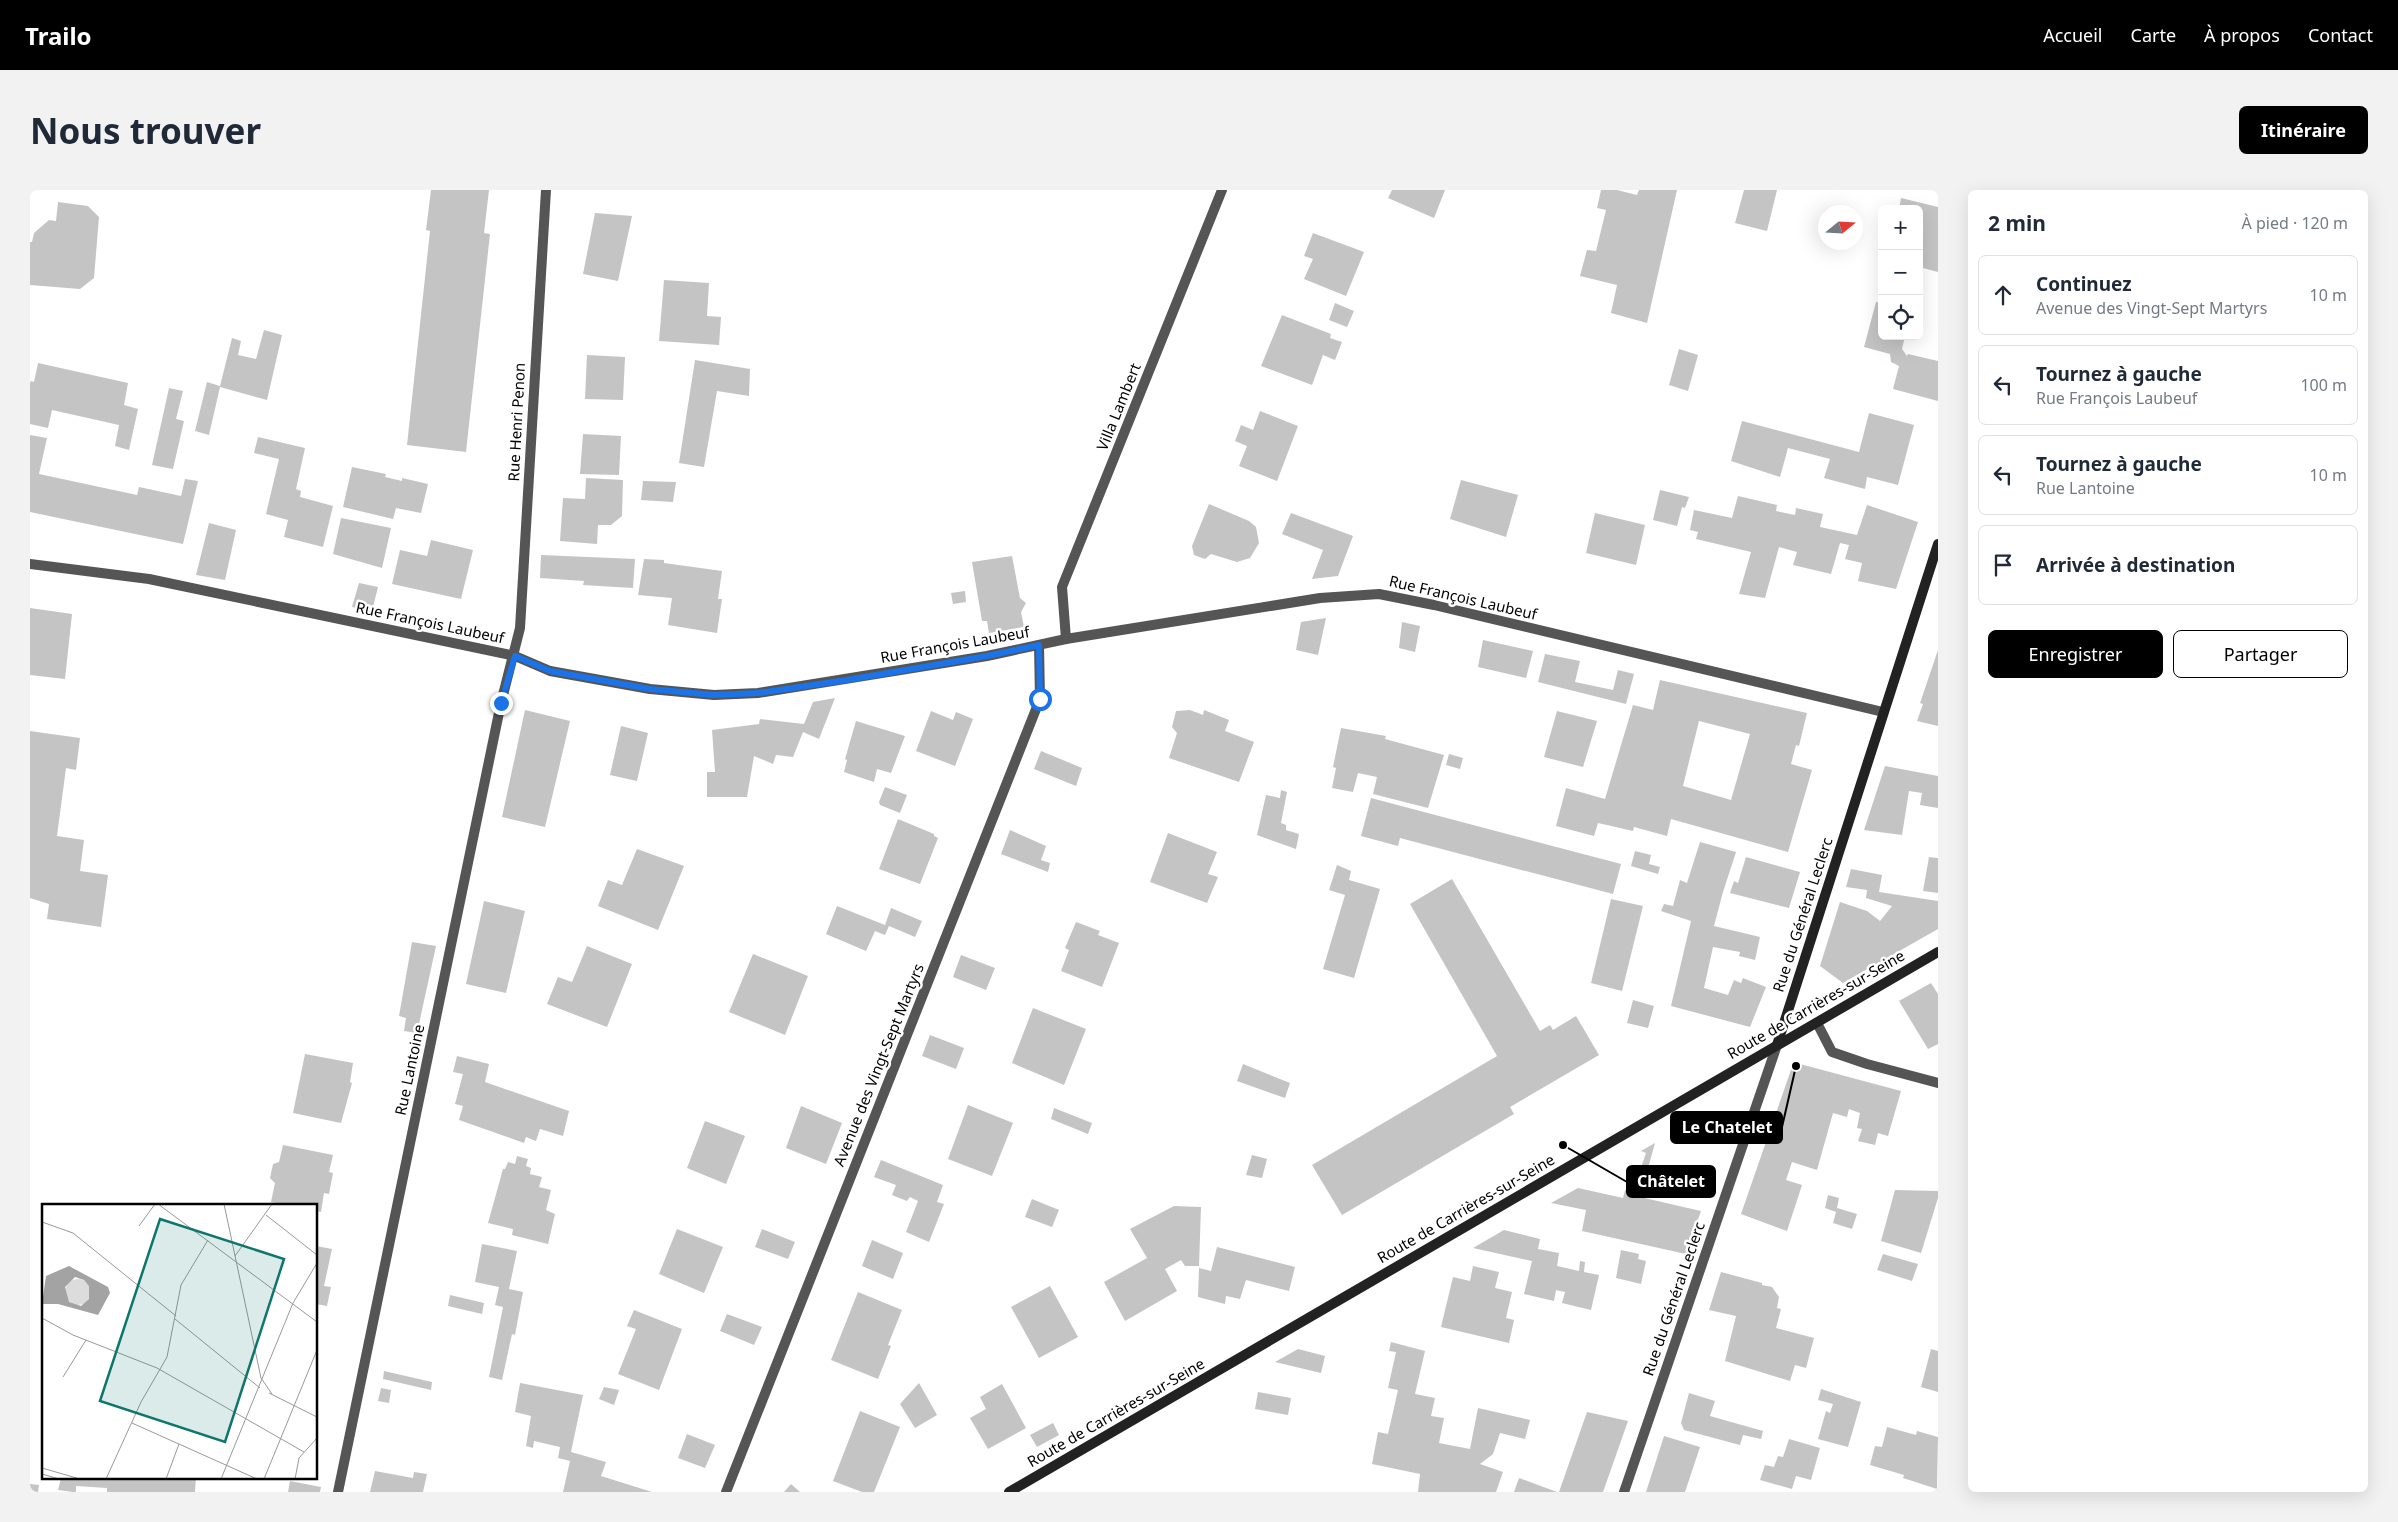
<!DOCTYPE html>
<html lang="fr">
<meta charset="utf-8">
<style>
body{margin:0;font-family:"Noto Sans",sans-serif;background:#f2f2f3;color:#1f2937}
.controls{position:absolute;right:15px;top:15px;display:grid;overflow:hidden;border-radius:8px;box-shadow:0 5px 20px #0002}
.controls button{width:45px;height:45px;display:grid;place-items:center;padding:0;border:0;border-bottom:1px solid #e0e1e3;background:#fff;color:#1f2937;font:25px sans-serif}
.compass{position:absolute;left:1788px;top:15px;width:45px;height:45px;border-radius:50%;background:#fff;box-shadow:0 5px 20px #0002;rotate:72deg}
.stop{position:absolute;width:15px;height:15px;margin:-11px;border:4px solid #1a73e8;border-radius:50%;background:#fff}
.stop.end{background:#1a73e8;border-color:#fff;box-shadow:0 1px 5px #0008}
.list{margin:0;padding:0;list-style:none}
h2{display:flex;justify-content:space-between;align-items:center;height:65px;margin:0;padding:0 20px;font-size:21px}
h2 small{font-size:16px;font-weight:400;color:#747a83}
.list li{display:grid;grid-template-columns:32px 1fr auto;gap:15px;align-items:center;box-sizing:border-box;height:80px;margin:0 10px 10px;padding:0 10px;border:1px solid #e0e1e3;border-radius:8px}
.list b{display:block;font-size:19px;white-space:nowrap}
.list p{margin:0;font-size:16px;white-space:nowrap;color:#747a83}
.list em{font-size:16px;font-style:normal;color:#747a83}
.actions{display:flex;gap:10px;padding:15px 20px}
.actions a{flex:1;padding:11px 0;border:1px solid #000;border-radius:8px;text-align:center;font-size:18px;color:#000}
.actions .main{background:#000;color:#fff}
.icon{flex:none;width:28px;height:28px;fill:none;stroke:currentColor;stroke-width:2;stroke-linecap:round;stroke-linejoin:round}
.map{position:relative;flex:none;width:1908px;height:1302px;overflow:hidden;border-radius:8px}
header{display:flex;align-items:center;gap:30px;box-sizing:border-box;height:70px;padding:0 25px;background:#000;color:#fff}
header strong{font-size:24px}
nav{display:flex;gap:28px;margin-inline-start:auto;font-size:18px}
.intro{display:flex;align-items:center;justify-content:space-between;box-sizing:border-box;height:120px;padding:0 30px}
h1{margin:0;font-size:35px}
.button{padding:12px 22px;border-radius:8px;background:#000;color:#fff;font-size:18px;font-weight:700}
main{display:flex;gap:30px;padding:0 30px}
aside{flex:1;background:#fff;border-radius:8px;box-shadow:0 5px 20px #0002}
.map>svg:first-child{display:block}
.building{fill:#c4c4c4;fill-rule:evenodd}
.lines{fill:none;stroke-linecap:round;stroke-linejoin:round}
.street{stroke:#555;stroke-width:10}
.secondary{stroke:#222;stroke-width:10}
.route{stroke:#1a73e8;stroke-width:6}
.labels{text-anchor:middle;stroke-width:5;stroke-linejoin:round;paint-order:stroke}
.street-label{font-size:15px;fill:#000;stroke:#fff}
.inset-road{fill:none;stroke:#999;stroke-width:1}
.view{fill:#0f766e;fill-opacity:0.15;stroke:#0f766e;stroke-width:2.5}
.inset-edge{fill:none;stroke:#000;stroke-width:2.5}
.leader{fill:none;stroke:#000;stroke-width:2}
.callout-dot{fill:#000;stroke:#fff;stroke-width:2}
.callout{fill:#000;stroke:#000;stroke-width:2}
.callout-label{font-size:16px;text-anchor:middle;font-weight:bold;fill:#fff}
</style>
<header>
<strong>Trailo</strong>
<nav><a>Accueil</a><a>Carte</a><a>À propos</a><a>Contact</a></nav>
</header>
<div class="intro"><h1>Nous trouver</h1><a class="button">Itinéraire</a></div>
<main>
<div class="map">
<svg width="1908" height="1302" viewBox="0 0 1908 1302">
<rect width="100%" height="100%" fill="#fff"/>
<g class="building">
<path d="M401,0H459L454,43L460,44L436,262L377,255L400,41L396,40Z"/>
<path d="M1362,0H1415L1404,28L1358,8Z"/>
<path d="M1571,0H1587L1607,5L1609,0H1647L1617,133L1581,123L1587,95L1550,86L1557,60L1566,61L1576,20L1567,18Z"/>
<path d="M1714,0H1747L1737,41L1705,33Z"/>
<path d="M1871,8L1908,17V82L1889,77V19H1869Z"/>
<path d="M28,12L58,16L69,27L64,88L50,99L0,95V52H2L4,43L19,30L26,31Z"/>
<path d="M565,23L602,26L588,91L553,84Z"/>
<path d="M1283,43L1334,62L1316,106L1274,89L1283,69L1274,66Z"/>
<path d="M634,90L679,93L677,126L691,127L689,155L629,151Z"/>
<path d="M1846,112L1852,113V146H1875L1872,159L1877,166L1878,164L1908,171V211L1863,199L1869,176L1861,172L1860,164L1834,157Z"/>
<path d="M1305,113L1324,121L1317,137L1299,130Z"/>
<path d="M1252,125L1301,144L1300,148L1312,152L1305,170L1293,165L1282,195L1231,176Z"/>
<path d="M234,140L252,145L237,210L190,197L179,245L165,241L177,192L190,196L202,148L211,151L208,165L226,169Z"/>
<path d="M1649,159L1668,165L1658,201L1639,195Z"/>
<path d="M557,165L595,167L593,210L555,209Z"/>
<path d="M665,170L720,179L719,206L687,201L674,277L649,273Z"/>
<path d="M8,173L98,193L94,215L108,219L99,260L85,256L89,235L22,220L18,238L0,234V193L1,191L4,192Z"/>
<path d="M139,198L153,201L146,229L154,231L143,279L122,275Z"/>
<path d="M1230,221L1268,236L1247,291L1209,276L1217,256L1205,251L1211,235L1223,240Z"/>
<path d="M1839,223L1884,235L1868,295L1837,287L1835,299L1794,288L1800,269L1758,258L1750,287L1701,271L1712,231L1829,262Z"/>
<path d="M553,244L591,246L589,285L550,284Z"/>
<path d="M0,245L17,248L9,284L107,305L109,297L151,306L155,289L168,291L153,354L0,322Z"/>
<path d="M228,247L275,258L266,299L271,301L270,307L303,316L293,357L254,347L258,330L236,324L249,269L224,263Z"/>
<path d="M322,277L356,284L355,287L372,291V288L398,294L391,323L366,318L363,329L313,317Z"/>
<path d="M556,288L593,290L592,326L581,335H568L567,354L530,351L533,308L555,309Z"/>
<path d="M1431,290L1488,305L1476,347L1420,329Z"/>
<path d="M613,291L646,292L643,312L611,310Z"/>
<path d="M1630,300L1659,307L1655,318L1652,317L1647,336L1623,330Z"/>
<path d="M1708,306L1747,315L1746,321L1765,325L1766,318L1793,324L1790,337L1827,345L1837,315L1888,332L1866,399L1828,391L1832,373L1815,369L1819,355L1810,353L1801,384L1763,375L1767,362L1749,357L1735,408L1709,404L1721,362L1666,349L1668,342L1660,340L1664,320L1702,328Z"/>
<path d="M1179,314L1219,331L1226,337L1229,353L1220,368L1207,372L1181,364L1175,369L1164,365L1162,356Z"/>
<path d="M1261,323L1323,346L1308,386L1282,389L1293,360L1252,344Z"/>
<path d="M1565,323L1615,335L1606,375L1556,363Z"/>
<path d="M311,328L361,338L352,378L303,364Z"/>
<path d="M179,333L206,340L195,390L166,385Z"/>
<path d="M401,350L443,360L431,409L362,394L370,360L397,366Z"/>
<path d="M511,365L605,369L603,398L553,395L554,391L510,388Z"/>
<path d="M982,366L990,408L996,413L991,422L994,437L959,443L957,431H952L942,372Z"/>
<path d="M614,369L634,370V373L692,381L688,409H692L687,443L638,435L642,408L608,405Z"/>
<path d="M329,393L348,397L342,421L322,417Z"/>
<path d="M935,401L936,412L923,414L921,403Z"/>
<path d="M0,418L42,424L35,489L0,485Z"/>
<path d="M1296,428L1288,465L1266,460L1271,432Z"/>
<path d="M1372,432L1390,436L1385,462L1369,458Z"/>
<path d="M1453,450L1503,461L1496,488L1448,477Z"/>
<path d="M1908,460V536L1887,531L1893,514L1890,513Z"/>
<path d="M1515,464L1550,471L1545,492L1583,500L1588,480L1604,484L1596,514L1508,492Z"/>
<path d="M1630,490L1777,523L1769,556L1766,555L1761,574L1782,580L1758,662L1641,629L1637,646L1604,637L1603,641L1568,633L1564,646L1526,636L1536,598L1575,609L1603,515L1623,520ZM1669,531L1720,544L1701,610L1653,596Z"/>
<path d="M805,508L789,549L773,542L763,567L746,565L743,574L724,566L717,607H677V582H685L682,540L729,534L730,529L774,534L783,512Z"/>
<path d="M495,520L540,531L515,637L472,627Z"/>
<path d="M1160,520L1173,525L1174,520L1199,530L1195,541L1224,552L1209,592L1139,568L1147,543L1142,537L1146,521Z"/>
<path d="M901,521L923,530L926,522L943,529L925,576L886,561Z"/>
<path d="M1527,521L1567,531L1553,577L1514,567Z"/>
<path d="M826,531L875,546L861,583L847,579L844,592L814,582L817,570L815,569Z"/>
<path d="M591,536L618,543L607,591L580,585Z"/>
<path d="M1311,538L1356,546L1355,549L1414,565L1398,618L1343,604L1347,587L1328,583L1323,602L1302,598L1306,578L1303,577Z"/>
<path d="M0,541L50,548L46,580L36,578L27,646L54,650L50,681L78,685L71,737L17,729L19,714L0,708Z"/>
<path d="M1011,561L1052,578L1046,596L1004,579Z"/>
<path d="M1419,564L1433,568L1430,579L1416,575Z"/>
<path d="M1855,576L1908,586V618L1890,615L1892,603L1879,601L1872,645L1834,640Z"/>
<path d="M855,597L877,605L870,623L850,615L849,612Z"/>
<path d="M1251,600L1257,602L1251,633L1256,635V640L1269,644L1266,659L1227,645L1236,605L1250,608Z"/>
<path d="M1341,608L1591,674L1583,704L1370,648L1368,656L1331,646Z"/>
<path d="M868,629L904,644V646L908,648L890,694L849,679Z"/>
<path d="M980,640L1016,656L1011,670L1020,673L1018,682L971,664Z"/>
<path d="M1138,643L1187,662L1178,684L1188,687L1177,713L1120,692Z"/>
<path d="M1670,652L1706,662L1693,702L1684,736L1730,747L1725,770L1709,766L1710,762L1683,757L1674,798L1698,805L1704,790L1711,793L1713,788L1736,797L1720,837L1641,816L1661,731L1631,721L1634,714L1643,716L1650,690L1657,693Z"/>
<path d="M607,659L654,676L628,740L568,716L578,690L592,695Z"/>
<path d="M1605,661L1621,665L1619,674L1630,677L1628,684L1601,676Z"/>
<path d="M1716,667L1770,682L1759,718L1700,703L1704,691L1708,693Z"/>
<path d="M1899,667L1908,668V703L1893,701Z"/>
<path d="M1307,675L1321,681L1319,690L1350,699L1324,788L1293,779L1315,705L1299,700Z"/>
<path d="M1821,679L1852,685L1849,702L1908,711V739L1813,793L1790,776L1810,712L1837,721L1850,731L1862,716L1836,708L1837,700L1816,697Z"/>
<path d="M1422,689L1510,841L1520,835L1523,840L1546,826L1569,865L1480,917L1484,924L1312,1025L1282,975L1467,866L1380,714Z"/>
<path d="M1581,709L1613,716L1592,801L1561,793Z"/>
<path d="M454,711L495,721L476,803L436,794Z"/>
<path d="M807,716L855,735L861,718L892,731L885,747L859,736L855,745L845,741L836,761L796,744Z"/>
<path d="M1046,732L1070,741L1068,745L1089,753L1072,797L1031,781L1039,760L1035,758Z"/>
<path d="M382,752L406,756L387,843L374,841L376,828L369,826Z"/>
<path d="M557,756L602,774L577,837L517,814L528,787L542,792Z"/>
<path d="M723,764L778,786L755,845L699,822Z"/>
<path d="M931,765L965,778L956,800L923,787Z"/>
<path d="M1901,793L1908,804V854L1898,859L1869,811Z"/>
<path d="M1603,810L1624,816L1618,838L1597,833Z"/>
<path d="M1003,818L1056,839L1034,895L982,873Z"/>
<path d="M900,845L934,858L926,879L892,866Z"/>
<path d="M275,864L323,873L320,892L322,893L311,933L263,923Z"/>
<path d="M427,866L459,874L455,892L539,921L533,946L510,939L506,951L496,947L494,953L429,930L433,916L425,914L433,884L423,882Z"/>
<path d="M1213,874L1260,893L1255,908L1207,891Z"/>
<path d="M1770,874L1871,901L1858,946L1848,943L1845,955L1828,951L1832,939L1827,938L1830,923L1819,919L1817,927L1803,923L1787,980L1762,972L1756,990L1772,995L1757,1041L1711,1024L1762,877Z"/>
<path d="M938,915L983,933L962,986L918,969Z"/>
<path d="M771,916L812,933L796,974L756,958Z"/>
<path d="M1024,918L1062,933L1058,944L1021,929Z"/>
<path d="M675,931L715,946L696,994L657,978Z"/>
<path d="M1625,953L1610,1007L1671,1021L1656,1064L1552,1041L1556,1020L1521,1013L1548,998L1593,1008L1595,1000L1603,1001L1616,963L1611,961Z"/>
<path d="M253,955L303,965L299,982L303,983L299,1004L294,1003L291,1022L286,1021V1016H261L241,1012L245,993L240,988L243,974L249,972Z"/>
<path d="M1222,965L1237,969L1232,988L1216,985Z"/>
<path d="M487,966L498,969L496,976L501,978L500,984L512,987L509,997L521,1000L516,1020L525,1024L518,1054L482,1045L483,1039L458,1033L473,979H475L478,972L485,974Z"/>
<path d="M851,970L913,995L907,1012L914,1014L899,1052L876,1042L888,1011L880,1007L877,1011L862,1005L866,995L844,987Z"/>
<path d="M1865,1000L1908,1001V1008L1891,1063L1851,1051Z"/>
<path d="M1798,1005L1809,1008L1807,1018L1827,1024L1822,1039L1803,1033L1806,1022L1795,1018Z"/>
<path d="M1002,1009L1029,1020L1022,1037L995,1027Z"/>
<path d="M1144,1016L1171,1017L1169,1076H1155L1151,1070L1135,1079L1147,1101L1095,1131L1074,1092L1117,1068L1100,1039Z"/>
<path d="M647,1039L693,1057L674,1103L629,1084Z"/>
<path d="M732,1039L765,1052L758,1069L725,1057Z"/>
<path d="M1474,1040L1510,1049L1508,1059L1529,1063L1527,1076L1549,1081L1550,1071L1555,1072L1554,1082L1569,1085L1561,1120L1532,1113L1535,1102L1530,1101L1526,1100L1524,1111L1494,1104L1502,1071L1443,1058Z"/>
<path d="M842,1050L873,1063L863,1089L832,1076Z"/>
<path d="M452,1054L487,1061L479,1099L493,1102L485,1145L482,1144L472,1190L459,1187L473,1117L465,1115L469,1097L445,1092Z"/>
<path d="M286,1056L302,1059L294,1096L301,1097L297,1116L286,1114Z"/>
<path d="M1187,1057L1265,1077L1259,1101L1216,1090L1210,1109L1196,1106L1195,1114L1168,1107L1169,1078L1181,1081Z"/>
<path d="M1591,1060L1609,1064L1608,1069L1616,1071L1611,1094L1586,1088Z"/>
<path d="M1853,1064L1888,1074L1882,1091L1847,1080Z"/>
<path d="M1443,1076L1469,1082L1465,1098L1482,1102L1476,1128L1484,1130L1479,1153L1411,1137L1423,1087L1440,1091Z"/>
<path d="M1691,1082L1732,1093V1095L1742,1097L1749,1107L1747,1118L1751,1119L1746,1138L1784,1148L1776,1178L1765,1175L1760,1191L1695,1171L1706,1126L1679,1120Z"/>
<path d="M1020,1096L1048,1147L1009,1168L981,1117Z"/>
<path d="M828,1102L872,1120L858,1155L861,1156L848,1189L801,1170Z"/>
<path d="M420,1105L454,1113L452,1124L418,1116Z"/>
<path d="M604,1120L652,1139L629,1200L588,1184L606,1139L597,1136Z"/>
<path d="M697,1124L732,1137L724,1155L690,1141Z"/>
<path d="M1361,1152L1395,1161L1385,1204L1405,1208L1401,1226L1414,1228L1409,1253L1440,1259L1448,1218L1500,1230L1495,1249L1470,1243L1463,1264L1450,1274L1473,1282L1466,1302H1388L1390,1284L1342,1274L1348,1242L1358,1244L1368,1200L1358,1198L1366,1162L1359,1161Z"/>
<path d="M1268,1159L1295,1166L1291,1183L1245,1172Z"/>
<path d="M1901,1159L1908,1161V1202L1891,1197Z"/>
<path d="M354,1181L402,1192L401,1200L353,1189Z"/>
<path d="M490,1193L553,1205L541,1262L576,1272L571,1286L622,1302H533L540,1271L528,1268L530,1257L504,1251L503,1258L496,1256L501,1226L485,1222Z"/>
<path d="M889,1193L907,1225L885,1238L870,1214Z"/>
<path d="M972,1194L996,1238L958,1259L940,1228L956,1219L950,1207Z"/>
<path d="M574,1197L589,1200L584,1215L569,1209Z"/>
<path d="M351,1198L361,1200L359,1213L348,1211Z"/>
<path d="M1791,1199L1831,1212L1818,1257L1788,1249L1796,1221L1800,1223L1803,1214L1788,1210Z"/>
<path d="M1228,1202L1261,1208L1258,1225L1225,1219Z"/>
<path d="M1659,1203L1685,1211L1680,1226L1733,1241L1731,1249L1713,1245L1710,1255L1654,1240L1651,1233Z"/>
<path d="M830,1221L870,1237L844,1302H832L803,1291Z"/>
<path d="M1557,1222L1598,1231L1573,1302H1529Z"/>
<path d="M1023,1233L1029,1245L1007,1257L1000,1245Z"/>
<path d="M1857,1237L1886,1245L1887,1241L1908,1247L1907,1299L1873,1288L1874,1285L1840,1275L1845,1256L1852,1257Z"/>
<path d="M657,1244L685,1255L675,1278L648,1268Z"/>
<path d="M1634,1246L1670,1257L1655,1302H1616Z"/>
<path d="M1759,1249L1790,1258L1781,1290L1766,1286L1762,1299L1730,1290L1735,1275L1744,1277L1748,1266L1753,1267Z"/>
<path d="M345,1281L383,1288L384,1282L397,1284L393,1302H340Z"/>
<path d="M31,1288H166L165,1302H77V1298L46,1296V1302H43L28,1300Z"/>
<path d="M1489,1288L1527,1302H1484Z"/>
<path d="M260,1291L291,1297L290,1302H258Z"/>
<path d="M0,1294L9,1295L8,1302H0Z"/>
<path d="M761,1294L770,1302H754Z"/>
</g>
<g class="lines">
<g class="street">
<path d="M0,374L119,389L485,466L520,481L620,499L684,505L728,503L957,466L1036,449L1290,408L1349,404L1404,415L1853,522"/>
<path d="M1036,449L1032,397L1192,0"/>
<path d="M1787,833L1802,862L1837,874L1908,893"/>
<path d="M308,1302L471,513L490,438L516,0"/>
<path d="M696,1302L1010,509L1009,455"/>
<path d="M1594,1302L1747,855"/>
</g>
<g class="secondary">
<path d="M1747,855L1908,354"/>
<path d="M979,1302L1908,762"/>
</g>
</g>
<g class="lines">
<path class="route" d="M471,513L485,466L520,481L620,499L684,505L728,503L817,490L957,466L1009,455L1010,509"/>
</g>
<g class="labels">
<g class="street-label">
<text transform="translate(1089 217) rotate(-68)" y="5">Villa Lambert</text>
<text transform="translate(487 232) rotate(-87)" y="5">Rue Henri Penon</text>
<text transform="translate(1433 408) rotate(13)" y="5">Rue François Laubeuf</text>
<text transform="translate(400 433) rotate(12)" y="5">Rue François Laubeuf</text>
<text transform="translate(925 455) rotate(-10)" y="5">Rue François Laubeuf</text>
<text transform="translate(1773 725) rotate(-72)" y="5">Rue du Général Leclerc</text>
<text transform="translate(1786 815) rotate(-30)" y="5">Route de Carrières-sur-Seine</text>
<text transform="translate(849 875) rotate(-68)" y="5">Avenue des Vingt-Sept Martyrs</text>
<text transform="translate(380 880) rotate(-78)" y="5">Rue Lantoine</text>
<text transform="translate(1436 1019) rotate(-30)" y="5">Route de Carrières-sur-Seine</text>
<text transform="translate(1644 1109) rotate(-71)" y="5">Rue du Général Leclerc</text>
<text transform="translate(1086 1223) rotate(-30)" y="5">Route de Carrières-sur-Seine</text>
</g>
</g>
<g transform="translate(12 1014)">
<rect width="275" height="275" fill="#fff"/>
<path d="M23 88a13 13 0 1 1 26 0a13 13 0 1 1-26 0Z" fill="#dcdcdc"/>
<path d="M27,62L66,83L68,89L56,111L16,100H0L4,72ZM33,73L42,76L47,82V95L39,102L27,98L23,83Z" fill="#a3a3a3" fill-rule="evenodd"/>
<path class="inset-road" d="M116,0L275,118M182,0L219,174L230,190M224,11L275,51M0,18L31,29L134,112M97,22L113,0M193,52L230,0M0,114L31,131L115,164L262,248M133,115L218,184M21,173L44,136M227,189L275,213M90,219L215,275M0,264L38,275M0,270L17,275M64,275L99,198L125,153L139,81L166,36M124,275L137,240M179,275L251,99L275,59M222,275L275,146M253,275L257,254L275,234"/>
<path class="view" d="M118,15L242,55L183,238L58,197Z"/>
<rect width="275" height="275" class="inset-edge"/>
</g>
<path class="leader" d="M1766 876L1752 937M1533 955L1597 992"/>
<g class="callout-dot">
<circle cx="1766" cy="876" r="5"/>
<circle cx="1533" cy="955" r="5"/>
</g>
<g class="callout">
<rect x="1641" y="922" width="111" height="31" rx="5"/>
<rect x="1597" y="976" width="88" height="31" rx="5"/>
</g>
<g class="callout-label">
<text x="1697" y="943">Le Chatelet</text>
<text x="1641" y="997">Châtelet</text>
</g>
</svg>
<div class="controls">
<button>+</button>
<button>−</button>
<button><svg class="icon" aria-label="locate" viewBox="0 0 24 24"><circle cx="12" cy="12" r="6"/><path d="M12 2v4M12 18v4M2 12h4M18 12h4"/></svg></button>
</div>
<svg class="compass" viewBox="-18 -18 36 36"><path d="M0-13l5 13h-10z" fill="#e53935"/><path d="M0 13l5-13h-10z" fill="#747a83"/></svg>
<div class="stop" style="left:1010px;top:509px"></div>
<div class="stop end" style="left:471px;top:513px"></div>
</div>
<aside>
<h2>2 min<small>À pied · 120 m</small></h2>
<ul class="list">
<li><svg class="icon" aria-label="ahead" viewBox="0 0 24 24"><path d="M12 20V5M6 11l6-6 6 6"/></svg><div><b>Continuez</b><p>Avenue des Vingt-Sept Martyrs</p></div><em>10 m</em></li>
<li><svg class="icon" aria-label="left" viewBox="0 0 24 24"><path d="M17 20v-9H6M10 6l-5 5 5 5"/></svg><div><b>Tournez à gauche</b><p>Rue François Laubeuf</p></div><em>100 m</em></li>
<li><svg class="icon" aria-label="left" viewBox="0 0 24 24"><path d="M17 20v-9H6M10 6l-5 5 5 5"/></svg><div><b>Tournez à gauche</b><p>Rue Lantoine</p></div><em>10 m</em></li>
<li><svg class="icon" aria-label="arrive" viewBox="0 0 24 24"><path d="M6 21V4h12l-3 4 3 4H6"/></svg><div><b>Arrivée à destination</b></div></li>
</ul>
<div class="actions"><a class="main">Enregistrer</a><a>Partager</a></div>
</aside>
</main>
